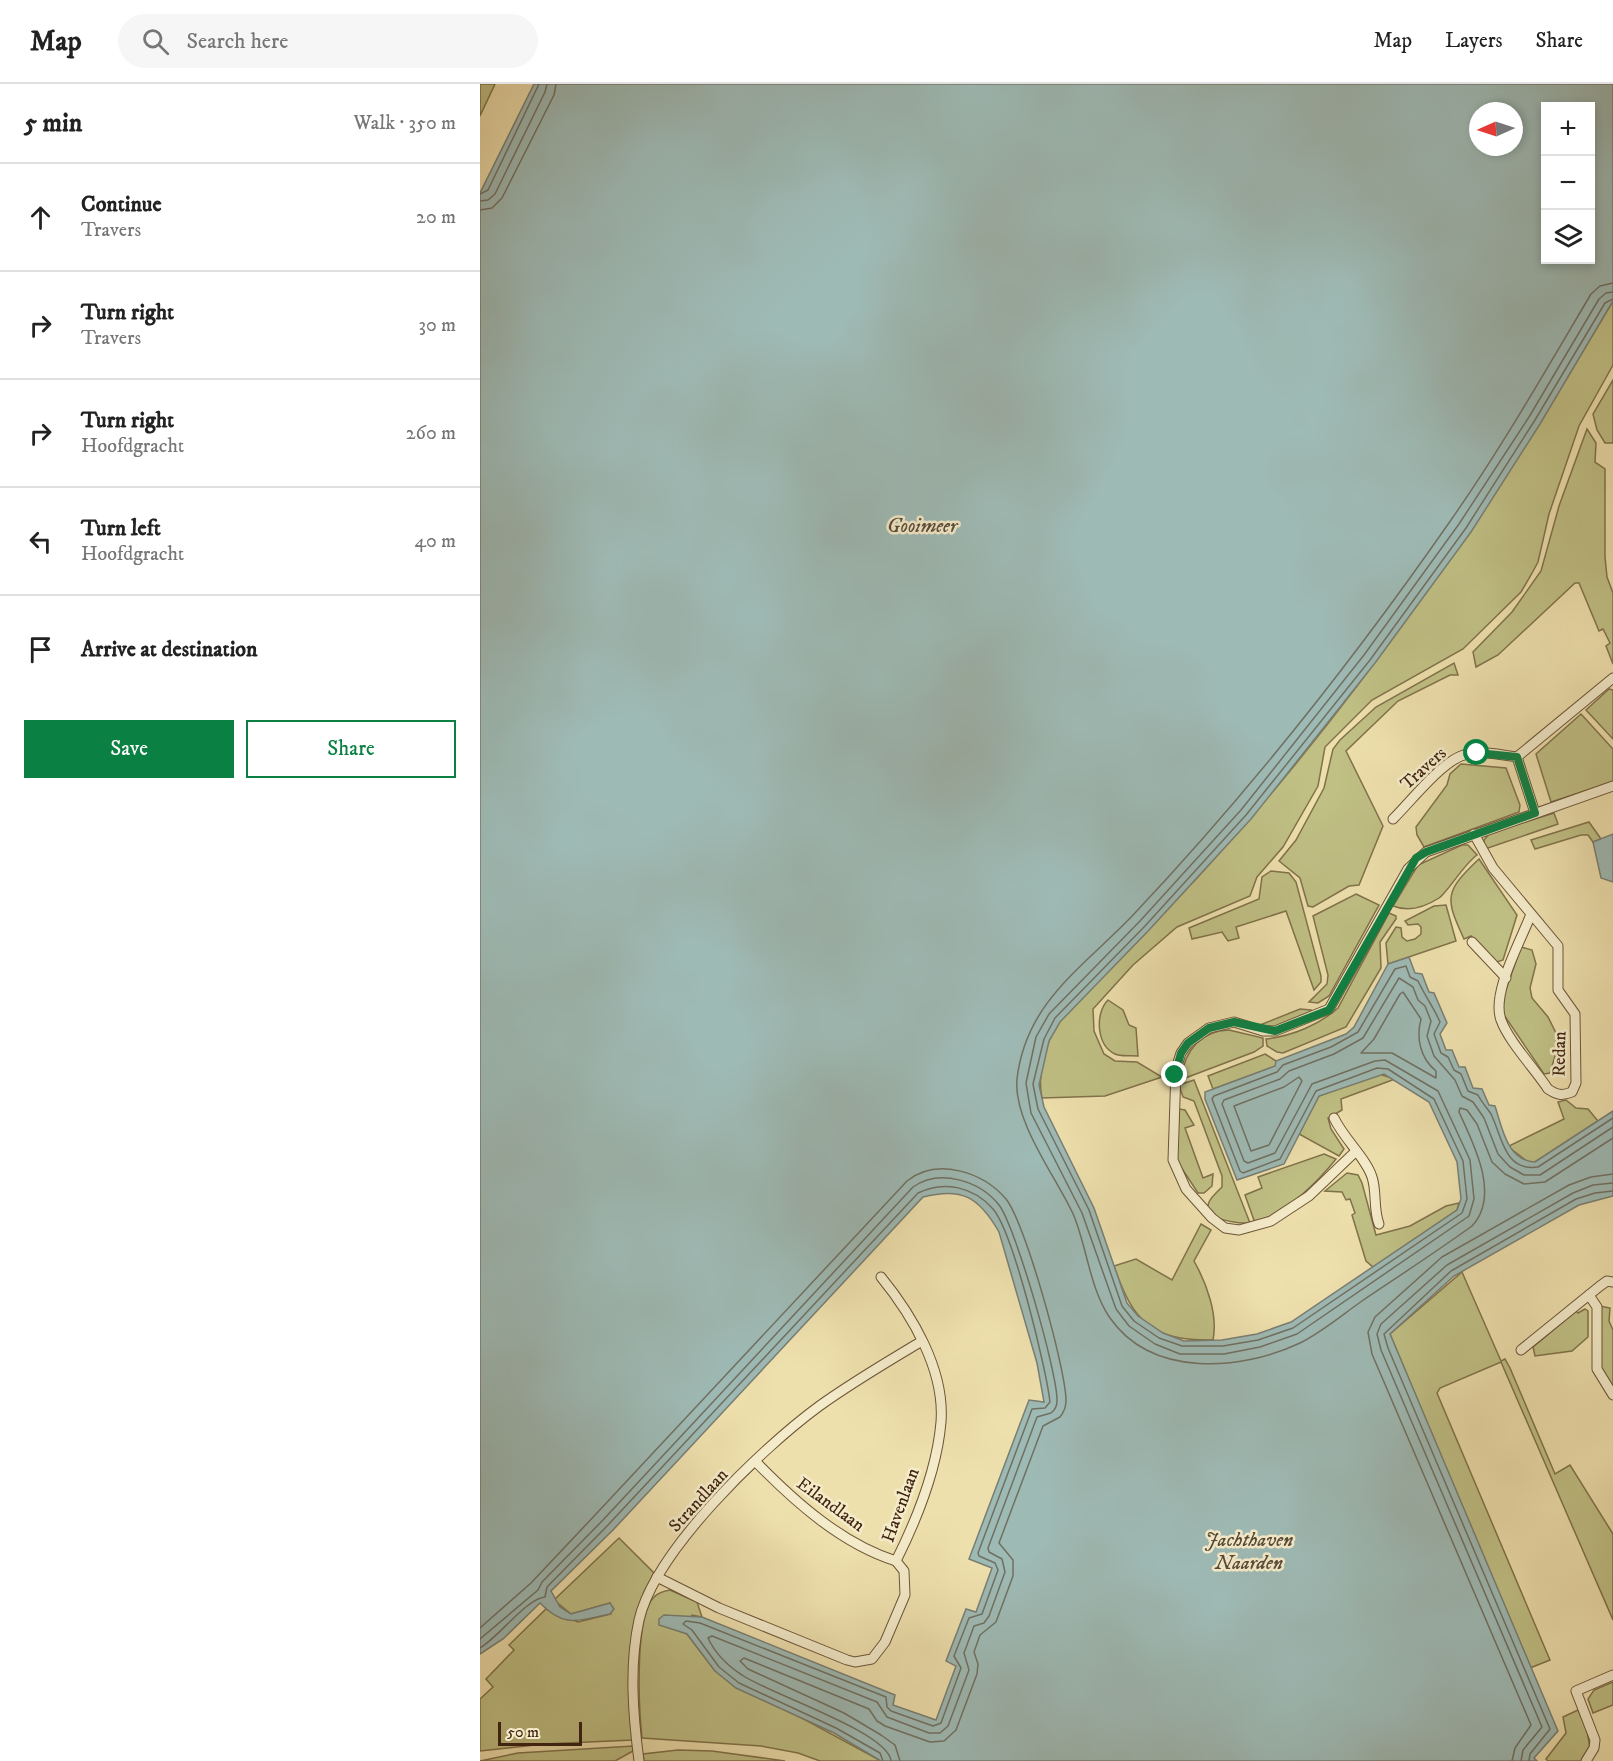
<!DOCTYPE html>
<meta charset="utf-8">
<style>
body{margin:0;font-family:"IM FELL DW Pica",serif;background:#f6f6f6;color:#222}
.controls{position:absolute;right:18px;top:18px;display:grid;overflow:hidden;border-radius:0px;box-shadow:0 3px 9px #0003}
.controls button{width:54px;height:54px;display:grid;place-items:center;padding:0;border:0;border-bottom:2px solid #e0e0e0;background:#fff;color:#222;font:30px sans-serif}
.compass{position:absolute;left:989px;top:18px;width:54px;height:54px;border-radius:50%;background:#fff;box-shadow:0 3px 9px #0003;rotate:267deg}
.scale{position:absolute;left:18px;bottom:15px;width:84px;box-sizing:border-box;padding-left:6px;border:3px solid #412510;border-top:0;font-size:16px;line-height:21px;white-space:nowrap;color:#412510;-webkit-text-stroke:4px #f4ebca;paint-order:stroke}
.stop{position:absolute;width:18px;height:18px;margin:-14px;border:4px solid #0b8043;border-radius:50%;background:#fff}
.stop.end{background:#0b8043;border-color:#fff;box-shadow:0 2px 6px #0008}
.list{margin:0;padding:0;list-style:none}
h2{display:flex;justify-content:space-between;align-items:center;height:78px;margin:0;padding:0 24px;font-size:26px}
h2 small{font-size:20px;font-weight:400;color:#767676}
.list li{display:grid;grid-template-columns:39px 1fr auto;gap:18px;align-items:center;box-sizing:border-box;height:108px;padding:0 24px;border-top:2px solid #e0e0e0}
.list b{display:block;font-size:22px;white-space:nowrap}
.list p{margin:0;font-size:20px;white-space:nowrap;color:#767676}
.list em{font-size:20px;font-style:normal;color:#767676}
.actions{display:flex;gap:12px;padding:18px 24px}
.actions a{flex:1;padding:14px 0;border:2px solid #0b8043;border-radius:0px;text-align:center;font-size:21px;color:#0b8043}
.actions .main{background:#0b8043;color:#fff}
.icon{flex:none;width:33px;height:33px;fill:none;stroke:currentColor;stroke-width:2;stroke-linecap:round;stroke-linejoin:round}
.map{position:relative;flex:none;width:1133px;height:1677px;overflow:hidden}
header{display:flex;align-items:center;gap:36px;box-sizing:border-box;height:84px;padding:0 30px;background:#fff;border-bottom:2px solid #e0e0e0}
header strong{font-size:28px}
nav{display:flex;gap:33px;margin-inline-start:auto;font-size:21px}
.search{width:420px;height:54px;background:#f6f6f6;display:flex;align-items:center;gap:15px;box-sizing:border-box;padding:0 21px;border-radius:33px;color:#767676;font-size:22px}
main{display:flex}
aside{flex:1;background:#fff}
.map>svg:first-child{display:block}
.green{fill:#c0c085;stroke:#80724a;stroke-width:1.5}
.water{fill:#9ebab5;stroke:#797e73;stroke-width:1.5;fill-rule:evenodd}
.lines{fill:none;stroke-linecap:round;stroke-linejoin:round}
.shore{stroke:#707062;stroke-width:1.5}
.minor-casing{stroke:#6c5437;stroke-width:11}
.minor{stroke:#f4ebca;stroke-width:9}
.route{stroke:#0b8043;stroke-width:8}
.labels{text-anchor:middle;stroke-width:5;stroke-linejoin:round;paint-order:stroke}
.street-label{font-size:18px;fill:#412510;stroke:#f4ebca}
.water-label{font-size:20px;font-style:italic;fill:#584a39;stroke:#f4ebca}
</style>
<header>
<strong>Map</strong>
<div class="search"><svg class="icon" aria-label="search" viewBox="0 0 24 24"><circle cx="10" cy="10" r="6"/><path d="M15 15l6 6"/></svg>Search here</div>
<nav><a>Map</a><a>Layers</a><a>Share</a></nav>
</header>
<main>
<aside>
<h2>5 min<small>Walk · 350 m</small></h2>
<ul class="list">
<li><svg class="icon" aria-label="ahead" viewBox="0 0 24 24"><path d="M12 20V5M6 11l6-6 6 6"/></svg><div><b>Continue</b><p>Travers</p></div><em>20 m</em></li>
<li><svg class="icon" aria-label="right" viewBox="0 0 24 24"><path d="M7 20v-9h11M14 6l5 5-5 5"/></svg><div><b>Turn right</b><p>Travers</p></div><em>30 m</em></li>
<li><svg class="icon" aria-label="right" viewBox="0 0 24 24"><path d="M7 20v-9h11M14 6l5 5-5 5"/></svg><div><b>Turn right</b><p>Hoofdgracht</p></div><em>260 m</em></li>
<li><svg class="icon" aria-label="left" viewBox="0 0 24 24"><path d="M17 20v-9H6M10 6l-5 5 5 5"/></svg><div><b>Turn left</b><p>Hoofdgracht</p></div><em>40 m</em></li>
<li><svg class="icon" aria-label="arrive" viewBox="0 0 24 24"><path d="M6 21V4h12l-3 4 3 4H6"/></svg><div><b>Arrive at destination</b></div></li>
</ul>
<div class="actions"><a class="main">Save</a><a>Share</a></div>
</aside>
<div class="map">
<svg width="1133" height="1677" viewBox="0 0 1133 1677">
<rect width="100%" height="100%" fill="#eee0ad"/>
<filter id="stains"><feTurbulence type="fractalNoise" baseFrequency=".00333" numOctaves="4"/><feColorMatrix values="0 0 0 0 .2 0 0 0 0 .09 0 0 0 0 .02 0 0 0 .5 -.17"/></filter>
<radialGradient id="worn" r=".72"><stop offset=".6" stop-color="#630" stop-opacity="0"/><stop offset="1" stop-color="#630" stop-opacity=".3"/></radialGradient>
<g class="green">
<path d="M0,0H15L0,32Z"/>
<path d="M1133,217V281L1099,342L1069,430L1058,478L1051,491L1041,508L983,565L892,616L845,663L838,702L803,763L777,793L770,812L697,843L653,881L613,925L614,947L624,970L635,977L657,978L682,993L625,1012L562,1014C557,990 565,959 579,938C596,913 623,891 645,870C670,845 693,819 717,794C879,618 1011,422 1133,217Z"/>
<path d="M1133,296V359H1125L1117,346L1113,330Z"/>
<path d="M1107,345L1116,359L1115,378L1125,385V473L1127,493L1133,509V580L1126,562L1130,559L1123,545L1119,547L1099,499H1095L1018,571L996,583L993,568L1032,528L1061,487L1079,422Z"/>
<path d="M974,579L978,591H970L918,617L866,667L903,742L879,801L869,802L833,823L828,822L820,794L799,777L816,756L844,704L853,665L860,656L896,623Z"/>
<path d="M1129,605L1133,606V655L1106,626Z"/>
<path d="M1101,630L1133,665V698L1071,718L1056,670Z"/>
<path d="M981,680L1026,684L1040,721L1039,728L944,763L937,751L936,743L967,701L970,690Z"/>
<path d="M1074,729L1078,740L1005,765L1004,756L1010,749Z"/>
<path d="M1109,738L1121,755L1113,758L1108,751H1101L1055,765L1051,756Z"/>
<path d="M982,761H988L997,771C983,781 968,808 959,814C945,823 928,828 913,822L938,781Z"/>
<path d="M999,775L1037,831L1023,876L1017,878L991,852L984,855C965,814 964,808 999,775Z"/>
<path d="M791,787L809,789L816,798L841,892V898L834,906L806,827L756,843L759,854L748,857L742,848L712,855L709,844L779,815L782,793Z"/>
<path d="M876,810L899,821L849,912L838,919L829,918L847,900L848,891L833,832Z"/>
<path d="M966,821L976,857L908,880L906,859L916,843L921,844L922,853L927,857L935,855L941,850V843L938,840L928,841L925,837L954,822Z"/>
<path d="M909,829L916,832V835L900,858L901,884L866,943L803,969L797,968L787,962L786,955C812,952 839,941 858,924Z"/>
<path d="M1041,863L1052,866L1056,880L1050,904L1052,914L1068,933L1076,949V969L1070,989L1064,990L1022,928V917Z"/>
<path d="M628,916L643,926L649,941L656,944L658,972C650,971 641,973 635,970C616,961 615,929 628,916Z"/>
<path d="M820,925L831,926L833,929L797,943L780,941Z"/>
<path d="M749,946L783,954V962L774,968L700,996C705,968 719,947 749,946Z"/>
<path d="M785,970L796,977V982L733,1005L728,992Z"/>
<path d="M899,990L915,995L861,1015L862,1026L848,1034L851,1045L864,1065L859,1072L819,1050L839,1012Z"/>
<path d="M714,996L770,1139C760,1140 721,1136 729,1118C731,1113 738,1107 742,1103V1092L714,1017L703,1013L699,1001Z"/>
<path d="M1086,1016L1096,1024L1108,1025L1118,1037L1055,1078H1048L1030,1064L1029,1062L1084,1035L1078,1018Z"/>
<path d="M699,1025L705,1026L714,1041L705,1044L723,1094L733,1090L732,1102L724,1109H718L697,1077Z"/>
<path d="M844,1070L856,1075C835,1101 806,1128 775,1139L765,1111L782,1104L778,1093Z"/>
<path d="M867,1089L878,1091L882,1099L896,1151L930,1142L966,1122L979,1119L977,1126L893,1183L886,1177L872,1131L875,1129L870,1115L866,1116L862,1108L845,1107Z"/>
<path d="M721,1140L731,1146L714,1177C727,1200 738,1231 733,1256C672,1257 653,1238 634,1182L656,1175L692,1196Z"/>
<path d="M982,1188L1021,1277L1025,1275L1030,1284L1075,1390L1090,1381L1133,1450V1536L1021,1278L960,1304L957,1309L1070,1576L1050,1584L910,1250Z"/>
<path d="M1120,1222L1130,1224L1129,1237L1133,1246V1306L1121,1290Z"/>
<path d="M1105,1225L1108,1227V1253L1092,1267L1055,1272L1053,1263L1096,1227L1098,1229Z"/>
<path d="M139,1454L174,1489L164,1508L153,1544V1656L64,1660L0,1667V1615L13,1603L6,1595L34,1566L29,1561L66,1525L98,1538L131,1530L130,1519L91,1530L74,1516Z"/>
<path d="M190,1506L217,1518L222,1533L212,1531L207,1550L235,1587L401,1677H340L318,1669L281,1662L162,1654C159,1626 154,1533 174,1513C179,1508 184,1507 190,1506Z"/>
<path d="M1133,1598V1621L1113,1629L1108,1615L1114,1606Z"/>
<path d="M1098,1626L1107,1646L1110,1665L1101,1677H1068L1066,1675L1086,1649L1083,1633Z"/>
<path d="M153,1662V1667L135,1677H0L38,1669Z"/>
<path d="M198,1666L232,1667L305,1677H164L163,1670Z"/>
</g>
<g class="water">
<path d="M54,0H1133V217L1060,340L991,448L895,579L771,735L669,846L580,938L569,957L559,1001L564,1023L614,1124L647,1219L658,1232L683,1249L704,1257L742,1256L777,1250L811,1238L977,1126L981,1115L977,1078L949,1018L904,990L839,1012L804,1080L757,1096L725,1015V1008L795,982L796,977L866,950L874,943L908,880L929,873L935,889L942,890L949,908L954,909L967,939L960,950L966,966H972L979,983H985L993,1004L1002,1005L1009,1021L1015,1022C1022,1043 1027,1077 1055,1078L1133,1027V1112L1099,1121L974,1192L910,1250L1078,1647L1054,1674L1057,1677H401L354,1649L256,1604L235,1587L207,1550L179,1541V1535L184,1531L222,1533L415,1611L413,1621L456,1636L476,1582L466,1577L486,1525L496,1528L512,1484L489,1475L549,1316L564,1318L557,1279L519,1148C499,1113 482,1103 443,1113L133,1446L71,1507L80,1523L91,1530L130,1519L134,1525L130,1530C99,1536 85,1545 60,1519L23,1555L0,1570V109ZM1110,22V176H1066V22ZM998,27H1034V63H998Z"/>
<path d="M1133,750V798L1121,794L1113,758Z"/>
</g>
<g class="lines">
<g class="shore">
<path d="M0,110L8,106L59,0"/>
<path d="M0,117L8,116L15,110L65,8L67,0"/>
<path d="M0,126L12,124L22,114L74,11L76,0"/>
<path d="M1133,199L1120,202L1111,210C1066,286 1022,363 971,436C875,574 770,707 654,830C604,883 546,917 537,995C533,1038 577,1094 594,1132C607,1164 610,1205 630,1234C672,1294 761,1287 820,1259C842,1248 862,1231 882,1217C919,1192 956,1168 992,1142C1021,1111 993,1059 979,1028L980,1024L987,1026L997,1040L1012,1078L1025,1090L1044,1100L1065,1098L1133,1054"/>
<path d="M1133,208L1126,209L1119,215L1049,333L979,440L884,571L761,726L660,837L569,930L556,953L546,999L551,1029L602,1129L636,1225L649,1242L675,1260L700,1270H744L780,1263L817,1250L989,1132L994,1115L990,1076L958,1007L905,976L895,977L832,1000L795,1069L768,1079L764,1077L742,1020L744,1016L800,995L809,987L854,970L883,954L919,894L933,903L938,916L945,922L951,937L947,952L954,972L975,996L982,1012L993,1018L1004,1034L1018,1070L1030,1083L1044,1091H1060L1133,1043"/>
<path d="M1133,215L1125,219L1055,336L986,444L890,576L766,731L665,842L575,934L564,955L553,1000L558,1025L609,1126L642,1222L654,1237L679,1254L702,1262H743L778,1256L813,1244L982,1129L987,1115L983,1077L954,1015L908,985L897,984L836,1007L800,1075L763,1089L760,1087L732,1015L734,1012L797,988L803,981L851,963L878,948L915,885L926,882L930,893L938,897C945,912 953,922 960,938L954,950L961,969L968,973L974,986L981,990L988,1007L998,1011C1002,1019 1008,1025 1011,1030C1022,1052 1024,1088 1058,1083L1133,1034"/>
<path d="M923,908L941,935C936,954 940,974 956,987V994L912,969H881L894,955L920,910Z"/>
<path d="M819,993L822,997L789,1061L771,1067L754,1022L804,1003Z"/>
<path d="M0,1544L51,1499L116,1430L427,1097C457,1073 503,1088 526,1115C545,1138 586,1285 586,1317C586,1323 584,1328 580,1333L563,1342L519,1459L533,1476V1492L516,1538L500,1551L494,1568L498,1580L497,1590L476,1646L464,1657L450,1658L405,1642L397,1637L389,1625L264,1574L260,1577L268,1585L364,1629L401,1651L415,1661L420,1677"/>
<path d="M0,1555L58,1506L62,1498L123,1436L433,1103C460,1084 500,1097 519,1121C535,1141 578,1290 577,1317C577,1323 575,1326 571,1329L557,1333L508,1464L509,1468L522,1475L525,1488L509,1532L504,1539L494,1542L484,1569L489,1586L468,1642L460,1649H449L407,1633L397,1618L232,1552L228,1554C235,1569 248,1582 262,1591C287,1609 409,1648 411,1677"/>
<path d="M0,1564C20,1552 46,1515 65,1513L67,1503L128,1441L438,1109C464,1096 494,1103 513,1125C533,1148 566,1283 570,1318L565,1324L552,1325L498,1469L499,1472L515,1479L518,1486L502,1530L489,1534L474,1572L481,1584L461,1639L453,1642L411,1627L407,1623L406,1613L220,1539L206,1537L203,1540L212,1546L239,1583L259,1599L356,1644L400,1669L403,1677"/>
<path d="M1032,1677L1035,1664L1051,1641L892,1270L888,1248L895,1233L962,1173L1089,1101L1111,1093L1133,1090"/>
<path d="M1041,1677L1043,1666L1062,1643L901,1266L897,1250L901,1240L967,1181L1093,1109L1113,1101L1133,1099"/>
<path d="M1049,1677L1050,1670L1070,1645L908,1264L904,1250L971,1187L1096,1115L1115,1109L1133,1107"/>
</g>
<defs>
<g id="minor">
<path d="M1037,673L1055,729"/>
<path d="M913,735C931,717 959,681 981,672C998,665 1020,671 1037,673L1133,594"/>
<path d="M994,750L1013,784L1078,862V906L1095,930L1096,999L1092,1008C1082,1012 1077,1011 1068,1005C1055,985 1029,958 1021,936C1011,909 1041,857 1051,830"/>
<path d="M992,858L1026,894"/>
<path d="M854,1034C864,1055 886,1074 892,1093C897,1108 893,1124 899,1140"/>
<path d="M875,1068L829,1112L791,1137L759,1146L745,1144L732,1134L706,1105L693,1076L696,985L701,969L708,959L729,944L754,938L783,947H795L849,925L928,785L946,768L1133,702"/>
<path d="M1109,1211L1117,1223V1285L1133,1311"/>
<path d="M1041,1266L1120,1202L1127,1197L1133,1198"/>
<path d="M276,1378C315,1418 362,1460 416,1477"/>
<path d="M177,1493L239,1524L367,1576L375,1578L392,1575L405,1558L425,1511L424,1487L416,1477C437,1435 457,1386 461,1338C465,1286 432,1231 401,1193"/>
<path d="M159,1677C153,1631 149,1582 159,1536C175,1467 281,1365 338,1323C371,1299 407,1278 442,1257"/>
<path d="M1106,1677L1114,1664L1115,1656L1096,1607L1133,1591"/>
</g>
</defs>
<use href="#minor" class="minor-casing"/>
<use href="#minor" class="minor"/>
</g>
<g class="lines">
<path class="route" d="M695,991L701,969L708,959L729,944L754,938L795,947L849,926L936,774L946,768L1055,729L1037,673L997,669"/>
</g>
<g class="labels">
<g class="street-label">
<text transform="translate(943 684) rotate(-42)" y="6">Travers</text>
<text transform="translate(1079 970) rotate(-89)" y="6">Redan</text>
<text transform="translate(218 1416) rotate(-48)" y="6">Strandlaan</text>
<text transform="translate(351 1420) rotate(36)" y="6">Eilandlaan</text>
<text transform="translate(420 1421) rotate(-70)" y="6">Havenlaan</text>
</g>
<g class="water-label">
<text x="442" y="448">Gooimeer</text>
<text x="769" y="1462">Jachthaven<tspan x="769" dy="23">Naarden</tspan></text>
</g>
</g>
<rect width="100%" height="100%" filter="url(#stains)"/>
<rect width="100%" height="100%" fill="url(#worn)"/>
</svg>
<div class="controls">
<button>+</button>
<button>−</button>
<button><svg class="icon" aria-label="layers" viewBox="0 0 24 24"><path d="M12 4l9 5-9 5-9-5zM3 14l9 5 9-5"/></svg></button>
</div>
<svg class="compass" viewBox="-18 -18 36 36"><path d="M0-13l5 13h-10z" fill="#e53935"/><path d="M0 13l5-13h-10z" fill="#767676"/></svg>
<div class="scale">50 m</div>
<div class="stop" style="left:997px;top:669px"></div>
<div class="stop end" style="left:695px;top:991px"></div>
</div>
</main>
